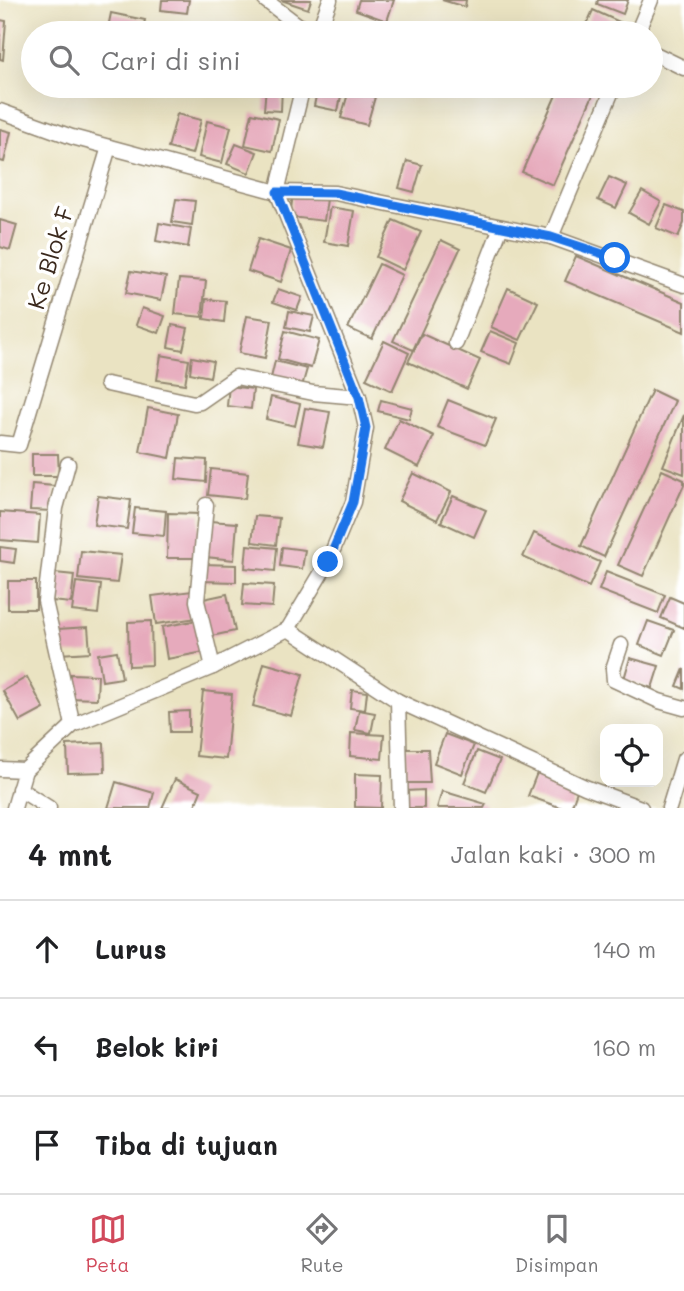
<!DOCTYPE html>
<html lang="id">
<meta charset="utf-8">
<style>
body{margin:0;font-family:Mali,sans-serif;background:#f2f2f2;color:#202124}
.controls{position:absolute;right:21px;bottom:21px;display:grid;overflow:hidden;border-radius:14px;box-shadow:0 7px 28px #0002}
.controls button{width:63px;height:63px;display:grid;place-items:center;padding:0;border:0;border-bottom:2px solid #e0e0e0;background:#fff;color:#202124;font:35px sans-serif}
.stop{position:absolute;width:21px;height:21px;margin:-16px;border:5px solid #1a73e8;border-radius:50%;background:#fff}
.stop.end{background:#1a73e8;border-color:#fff;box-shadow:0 2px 7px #0008}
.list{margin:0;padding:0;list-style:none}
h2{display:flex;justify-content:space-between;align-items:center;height:91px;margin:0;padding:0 28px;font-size:30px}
h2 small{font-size:23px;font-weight:400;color:#757577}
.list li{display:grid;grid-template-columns:46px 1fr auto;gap:21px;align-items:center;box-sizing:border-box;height:98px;padding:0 28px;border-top:2px solid #e0e0e0}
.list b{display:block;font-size:26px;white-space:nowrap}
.list em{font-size:23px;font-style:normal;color:#757577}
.icon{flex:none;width:38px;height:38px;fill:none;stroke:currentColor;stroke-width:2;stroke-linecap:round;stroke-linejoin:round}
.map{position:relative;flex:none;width:684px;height:808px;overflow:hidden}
.search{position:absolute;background:#fff;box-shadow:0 7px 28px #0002;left:21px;right:21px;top:21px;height:77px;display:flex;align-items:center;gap:18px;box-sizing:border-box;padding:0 24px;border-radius:38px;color:#757577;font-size:26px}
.sheet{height:385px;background:#fff}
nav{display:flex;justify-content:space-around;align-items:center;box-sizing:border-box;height:98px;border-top:2px solid #e0e0e0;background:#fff;font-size:19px;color:#757577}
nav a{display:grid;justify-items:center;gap:4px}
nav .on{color:#d1495b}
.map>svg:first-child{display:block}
.building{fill:#e6aabc}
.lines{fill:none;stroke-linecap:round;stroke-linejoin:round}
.minor-casing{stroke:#928670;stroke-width:17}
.minor{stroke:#fff;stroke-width:14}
.route{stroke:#1a73e8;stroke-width:9}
.labels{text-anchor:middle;stroke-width:7;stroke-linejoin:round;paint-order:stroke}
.street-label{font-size:24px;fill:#3b2a1e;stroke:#fff}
</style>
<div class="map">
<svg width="684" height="808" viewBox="0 0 684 808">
<rect width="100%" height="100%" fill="#fff"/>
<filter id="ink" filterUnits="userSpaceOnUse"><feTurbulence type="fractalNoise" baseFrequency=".0143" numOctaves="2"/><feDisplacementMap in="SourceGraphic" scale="14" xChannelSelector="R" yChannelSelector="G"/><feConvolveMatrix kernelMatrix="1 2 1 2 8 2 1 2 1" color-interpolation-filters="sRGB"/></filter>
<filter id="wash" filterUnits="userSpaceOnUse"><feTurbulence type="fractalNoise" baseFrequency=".00686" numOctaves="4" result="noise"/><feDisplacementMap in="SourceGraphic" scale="28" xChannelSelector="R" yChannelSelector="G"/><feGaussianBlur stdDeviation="1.57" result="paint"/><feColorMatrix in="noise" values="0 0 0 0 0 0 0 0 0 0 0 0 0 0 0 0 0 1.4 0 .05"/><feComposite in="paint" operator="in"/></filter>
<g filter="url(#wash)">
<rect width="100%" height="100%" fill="#eae3c2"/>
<g id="blocks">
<g class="building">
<path d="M162,0H189L187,13L161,10Z"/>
<path d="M281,0H311L308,9Z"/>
<path d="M359,0H394L387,21L356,10Z"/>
<path d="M442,0H466L465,7Z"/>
<path d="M598,0H628L623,14L597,4Z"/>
<path d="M593,10L624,24L620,33H583Z"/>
<path d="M111,13L145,20L142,33H107Z"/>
<path d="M0,20L6,21L3,60L0,59Z"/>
<path d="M266,86L282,87L281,111L264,110Z"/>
<path d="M318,86H343L338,111L314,106Z"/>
<path d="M560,86H597L553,185L522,172Z"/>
<path d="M349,90L375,97L367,125L341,118Z"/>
<path d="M252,113L279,119L272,151L245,145Z"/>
<path d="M177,114L201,120L192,154L168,148Z"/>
<path d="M207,121L231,127L222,163L199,157Z"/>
<path d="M0,129L11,132L4,162L0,161Z"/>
<path d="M236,144L257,152L249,173L227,164Z"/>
<path d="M407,161L422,165L414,192L399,188Z"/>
<path d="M609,177L627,185L616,208L598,200Z"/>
<path d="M642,191L661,202L649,224L629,213Z"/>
<path d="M293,194L327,199L324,221L290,217Z"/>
<path d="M176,199L195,201L192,225L172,222Z"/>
<path d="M666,205L684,212V223L678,237L656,228Z"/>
<path d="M330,207L354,211L348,246L324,242Z"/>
<path d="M0,220L17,225L10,250L0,247Z"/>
<path d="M393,220L421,232L403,270L376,257Z"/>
<path d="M159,223L191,229L188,247L156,241Z"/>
<path d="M258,239L291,250L281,282L248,271Z"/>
<path d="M441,240L460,249L413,350L393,341Z"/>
<path d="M576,256L684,302V332L565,281Z"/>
<path d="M379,264L402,275L372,339L348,328Z"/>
<path d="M131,271L166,277L161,300L126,293Z"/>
<path d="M179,279L206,281L202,317L175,314Z"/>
<path d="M508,288L538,302L520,340L491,327Z"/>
<path d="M278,289L302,297L297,310L273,302Z"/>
<path d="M206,299L226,301L224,322L204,319Z"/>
<path d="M142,308L165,316L159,333L136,325Z"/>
<path d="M289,311L314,316L310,332L286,327Z"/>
<path d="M247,316L272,320L265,358L239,353Z"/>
<path d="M172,325L188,328L183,350L168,347Z"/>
<path d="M285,331L319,340L311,368L278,359Z"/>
<path d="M490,331L519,343L511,364L481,352Z"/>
<path d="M422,334L480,360L467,389L408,362Z"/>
<path d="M384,341L409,353L392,391L366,379Z"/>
<path d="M161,355L189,360L185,384L157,380Z"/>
<path d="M192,357L213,361L210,377L190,373Z"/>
<path d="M275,361L307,369L302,386L271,378Z"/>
<path d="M229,386L253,389L251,409L227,406Z"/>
<path d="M652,390L675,401L604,557L581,546Z"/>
<path d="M271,397L300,404L295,426L266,419Z"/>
<path d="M381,400L412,408L409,419L378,411Z"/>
<path d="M448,400L496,419L485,445L437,427Z"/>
<path d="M148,408L178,414L170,458L140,452Z"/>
<path d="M305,408L330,412L323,447L298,443Z"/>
<path d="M684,415V474L663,466Z"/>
<path d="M399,419L434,436L419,467L385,450Z"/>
<path d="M32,454H58L59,476H32Z"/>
<path d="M178,458L207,460L206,482L176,479Z"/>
<path d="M211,469L248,473L245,499L208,495Z"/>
<path d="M662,470L684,480V485L643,576L618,565Z"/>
<path d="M413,473L451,492L437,520L399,501Z"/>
<path d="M32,484L54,486L53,511L30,510Z"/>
<path d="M98,496L131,500L127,529L94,525Z"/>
<path d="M453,496L486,510L474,537L441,522Z"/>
<path d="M135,508L166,511L164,536L132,533Z"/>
<path d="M0,512L40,515L38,543L0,540Z"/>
<path d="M168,513L200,514L198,558H167Z"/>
<path d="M255,516L279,518L276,545L252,542Z"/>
<path d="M209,521L237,523L234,560L206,557Z"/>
<path d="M534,533L600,562L589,587L523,557Z"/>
<path d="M247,545L277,548L275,571L245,568Z"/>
<path d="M0,547L16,549L14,563L0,561Z"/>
<path d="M282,547L305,550L302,569L280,566Z"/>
<path d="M81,551L121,555L117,583L78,579Z"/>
<path d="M202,564L236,565V582L201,581Z"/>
<path d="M606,572L665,595L658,613L599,590Z"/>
<path d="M55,573L74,575L71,603L52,601Z"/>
<rect x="8" y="581" width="28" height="28"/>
<path d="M76,582L101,585L98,614L72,611Z"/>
<path d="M244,583L274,585L272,607L242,605Z"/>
<path d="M192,591L197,618L156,624L152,596Z"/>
<path d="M227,594L235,631L207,637L199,600Z"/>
<path d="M670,597L684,603V628L661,618Z"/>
<path d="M198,620L204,652L167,659L162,627Z"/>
<path d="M151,621L152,665L129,666L128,622Z"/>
<path d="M648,621L674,630L664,655L639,645Z"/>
<path d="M88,627L90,652L60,654L58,629Z"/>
<path d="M117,651L122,678L102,681L98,654Z"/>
<path d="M630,658L659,666L652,688L624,679Z"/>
<path d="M264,663L303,674L291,716L253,706Z"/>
<path d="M684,669V689L677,686Z"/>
<path d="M70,674L98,675L97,699L69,698Z"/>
<path d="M27,677L44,709L20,722L3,691Z"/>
<path d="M352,690L367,692L365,710L350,708Z"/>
<path d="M203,691L232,694L226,759L196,756Z"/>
<path d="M359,710L375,713L371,733L355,730Z"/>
<path d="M189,711V732H170L169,712Z"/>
<path d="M351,733L384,735L382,759L350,756Z"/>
<path d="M445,734L474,745L462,774L434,763Z"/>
<path d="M104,743L105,772L68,773L67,745Z"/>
<path d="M405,749H428L430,783H406Z"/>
<path d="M477,751L500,760L486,792L464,783Z"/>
<path d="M537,773L578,788L571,808H562L528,796Z"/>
<path d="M355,774L382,775L381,808L355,807Z"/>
<path d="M175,779L201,791L194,808H162Z"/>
<path d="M116,782L154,793L150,808H108Z"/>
<path d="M424,790V808H406L405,791Z"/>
<path d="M442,791L486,804L484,808H437Z"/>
</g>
</g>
</g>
<g filter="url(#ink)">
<use href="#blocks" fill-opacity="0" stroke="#928670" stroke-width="2"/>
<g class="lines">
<defs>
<g id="minor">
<path d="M265,0L298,25L317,33"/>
<path d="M318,33L330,0"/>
<path d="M637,33L651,0"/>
<path d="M651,52L684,68"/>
<path d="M0,111L72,137L277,192L335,193L551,237L614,86"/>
<path d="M551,237L684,285"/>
<path d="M456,343L501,227"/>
<path d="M107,384L194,403L200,402L236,377L313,393L359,397"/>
<path d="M0,443L19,445L109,147"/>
<path d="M68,464L56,508L45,601L73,725"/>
<path d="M206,505L197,601L213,667"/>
<path d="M288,629L398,701L585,787L641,808"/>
<path d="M621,645L613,669L614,680L659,701L684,708"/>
<path d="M398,701L401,808"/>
<path d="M0,769L25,770L14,808"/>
<path d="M25,770L73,725L213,667L288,629L328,562L353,502L366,428L359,397L277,192L303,86"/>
<path d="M19,789L49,808"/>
<path d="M669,808L684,759"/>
</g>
</defs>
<use href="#minor" class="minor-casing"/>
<use href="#minor" class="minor"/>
</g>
</g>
<g class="lines" filter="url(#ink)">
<path class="route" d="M328,562L353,502L366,428L359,397L277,192L335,193L551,237L615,258"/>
</g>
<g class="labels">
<g class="street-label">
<text transform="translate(51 258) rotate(-73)" y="8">Ke Blok F</text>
</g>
</g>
</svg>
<div class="controls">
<button><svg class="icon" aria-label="locate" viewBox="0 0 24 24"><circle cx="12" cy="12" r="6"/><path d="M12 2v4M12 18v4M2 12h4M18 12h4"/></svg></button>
</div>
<div class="stop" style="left:615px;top:258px"></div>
<div class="stop end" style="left:328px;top:562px"></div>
<div class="search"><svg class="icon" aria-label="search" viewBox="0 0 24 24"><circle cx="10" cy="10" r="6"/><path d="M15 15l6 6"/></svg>Cari di sini</div>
</div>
<section class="sheet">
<h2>4 mnt<small>Jalan kaki · 300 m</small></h2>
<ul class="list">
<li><svg class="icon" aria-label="ahead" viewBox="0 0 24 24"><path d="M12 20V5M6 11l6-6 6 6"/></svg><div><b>Lurus</b></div><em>140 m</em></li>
<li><svg class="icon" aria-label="left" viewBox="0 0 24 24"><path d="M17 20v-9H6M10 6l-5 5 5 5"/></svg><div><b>Belok kiri</b></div><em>160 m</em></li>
<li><svg class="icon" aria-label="arrive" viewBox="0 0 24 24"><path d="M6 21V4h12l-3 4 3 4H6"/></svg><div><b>Tiba di tujuan</b></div></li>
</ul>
</section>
<nav>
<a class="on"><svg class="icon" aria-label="map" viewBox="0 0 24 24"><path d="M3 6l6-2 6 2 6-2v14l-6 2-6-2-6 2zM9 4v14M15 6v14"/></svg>Peta</a>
<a><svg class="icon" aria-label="directions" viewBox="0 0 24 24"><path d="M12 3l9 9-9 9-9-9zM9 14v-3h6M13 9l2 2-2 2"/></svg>Rute</a>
<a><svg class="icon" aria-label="saved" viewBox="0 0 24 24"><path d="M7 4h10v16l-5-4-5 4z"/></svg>Disimpan</a>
</nav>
